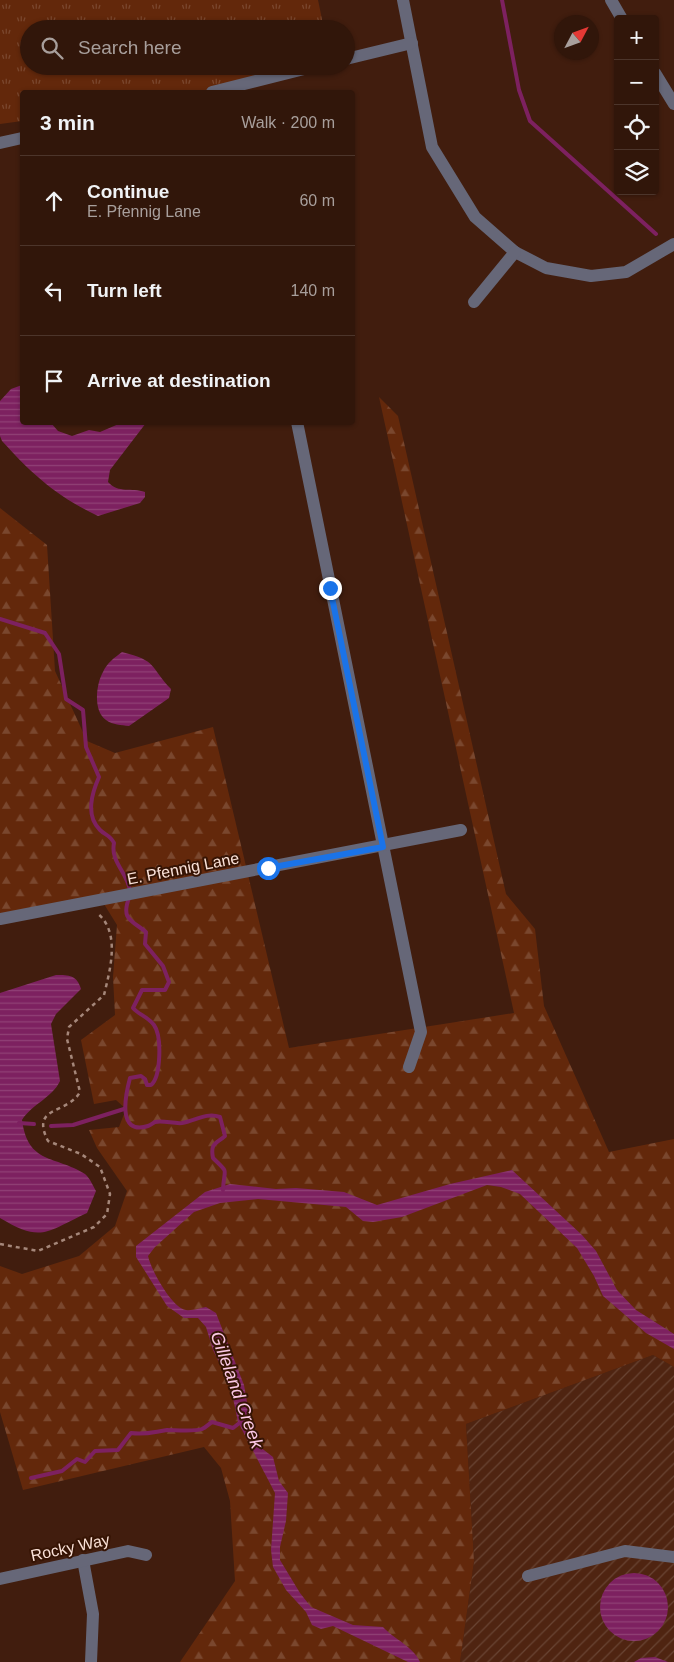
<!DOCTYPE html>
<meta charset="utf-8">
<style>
body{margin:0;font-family:Helvetica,sans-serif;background:#3d2318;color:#f1f3f6}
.controls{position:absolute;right:15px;top:15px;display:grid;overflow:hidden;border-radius:5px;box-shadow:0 1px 4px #0004}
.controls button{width:45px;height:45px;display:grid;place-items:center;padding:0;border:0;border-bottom:1px solid #4c352b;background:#31160a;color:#f1f3f6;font:25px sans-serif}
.compass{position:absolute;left:554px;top:15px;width:45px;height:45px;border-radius:50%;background:#31160a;box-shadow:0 1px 4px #0004;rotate:49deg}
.stop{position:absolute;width:15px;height:15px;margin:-11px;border:4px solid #1a73e8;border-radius:50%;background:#fff}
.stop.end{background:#1a73e8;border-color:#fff;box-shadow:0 1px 5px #0008}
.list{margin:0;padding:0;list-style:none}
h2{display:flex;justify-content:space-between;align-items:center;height:65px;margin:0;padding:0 20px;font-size:21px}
h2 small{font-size:16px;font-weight:400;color:#a89f9c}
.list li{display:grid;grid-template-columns:32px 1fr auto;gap:15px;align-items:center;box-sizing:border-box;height:90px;padding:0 20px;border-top:1px solid #4c352b}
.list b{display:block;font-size:19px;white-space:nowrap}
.list p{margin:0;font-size:16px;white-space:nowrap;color:#a89f9c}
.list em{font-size:16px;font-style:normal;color:#a89f9c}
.icon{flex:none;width:28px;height:28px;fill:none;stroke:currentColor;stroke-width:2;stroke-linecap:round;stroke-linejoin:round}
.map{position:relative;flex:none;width:674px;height:1662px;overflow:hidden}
.search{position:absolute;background:#31160a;box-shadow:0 1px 4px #0004;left:20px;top:20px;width:335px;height:55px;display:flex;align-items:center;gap:12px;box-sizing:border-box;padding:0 18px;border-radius:28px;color:#a89f9c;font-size:19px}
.panel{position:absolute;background:#31160a;box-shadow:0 1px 4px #0004;left:20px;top:90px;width:335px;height:335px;border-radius:5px}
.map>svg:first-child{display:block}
.industrial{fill:url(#industrial-furrows)}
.grass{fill:url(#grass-tufts)}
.forest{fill:url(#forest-firs)}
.water{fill:url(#water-rules)}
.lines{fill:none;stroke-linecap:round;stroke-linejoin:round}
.stream{stroke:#7d2160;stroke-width:4}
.path{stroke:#a5877a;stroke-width:2.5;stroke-dasharray:4 4;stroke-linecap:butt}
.minor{stroke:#666778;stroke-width:12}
.route{stroke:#1a73e8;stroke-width:6}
.labels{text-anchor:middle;stroke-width:4;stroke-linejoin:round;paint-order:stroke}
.street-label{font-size:16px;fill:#fae1d7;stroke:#361404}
.water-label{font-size:18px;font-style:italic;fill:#fbc8e5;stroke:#361404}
</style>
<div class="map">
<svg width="674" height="1662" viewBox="0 0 674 1662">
<defs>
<pattern id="industrial-furrows" width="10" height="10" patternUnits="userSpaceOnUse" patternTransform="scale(1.25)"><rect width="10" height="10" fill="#4f2411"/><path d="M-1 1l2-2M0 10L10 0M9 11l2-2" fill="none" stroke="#694433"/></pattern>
<pattern id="grass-tufts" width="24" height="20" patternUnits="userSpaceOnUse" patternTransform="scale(1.25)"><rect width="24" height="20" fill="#63280b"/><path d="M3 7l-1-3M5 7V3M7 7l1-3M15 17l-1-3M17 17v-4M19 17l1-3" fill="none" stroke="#7a472e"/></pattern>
<pattern id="forest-firs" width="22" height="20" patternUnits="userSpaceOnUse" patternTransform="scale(1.25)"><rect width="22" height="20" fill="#63280b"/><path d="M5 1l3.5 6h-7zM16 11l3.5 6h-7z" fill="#7a472e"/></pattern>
<pattern id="water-rules" width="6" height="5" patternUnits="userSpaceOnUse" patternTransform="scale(1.25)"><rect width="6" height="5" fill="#7d2160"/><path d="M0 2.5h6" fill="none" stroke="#904176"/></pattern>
</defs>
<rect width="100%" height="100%" fill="#411d0e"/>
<path class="industrial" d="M653,1355L674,1367V1662H460L474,1561L466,1424Z"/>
<path class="grass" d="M0,0H318L324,29H29V66H332L333,70L197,92H22V121L0,124Z"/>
<path class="forest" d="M379,397L398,416L506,894L535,929L544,1006L609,1152L674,1139V1367L653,1355L466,1424L474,1561L460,1662H180L235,1581L230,1501L221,1468L204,1447L23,1490L0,1412V1266L22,1274L79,1256L115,1226L127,1191L97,1148L89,1130L119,1127L126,1109L116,1100L94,1104L81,1040L115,1015L113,977L117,925L104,904L0,915V508L47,545L55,671L87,741L115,753L213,727L289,1048L514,1013Z"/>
<g class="water">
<path d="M22,385V422L51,423L58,431L72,436L89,430L100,432L121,423H146L110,470L108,482C119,494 131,487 145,492V497L140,503L98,516C56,496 33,475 2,441L0,436V401L11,389Z"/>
<path d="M122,652C158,661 149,666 171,689L169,698L129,726C121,725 113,725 106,720C93,711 96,684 103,672C107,663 114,658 122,652Z"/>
<path d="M56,975C69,975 77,975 81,989L56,1014L51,1024L60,1081C52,1098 32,1104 22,1120C28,1165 55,1155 85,1174C90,1178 93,1186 96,1191L87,1213C46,1232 42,1243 0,1218V993Z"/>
<path d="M512,1170L582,1235L596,1251L617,1290L636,1310L674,1334V1349L646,1333L603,1296L594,1276L577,1248L520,1194L501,1187L487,1185L402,1217L373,1222L363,1221L346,1207L258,1199L220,1203L194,1212L155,1247L148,1256C151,1270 172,1308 186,1310C192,1311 200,1308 206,1307L216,1313L244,1385L252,1431L260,1447L273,1457L279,1481L288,1493L286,1521L280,1547V1560L300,1593L311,1607L353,1625L383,1627C394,1639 414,1647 420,1662H408L333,1626L321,1629L312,1625L306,1612L286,1590L273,1567L271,1550L275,1493L238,1422L230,1384L213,1350L206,1327L198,1318H184L167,1306L136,1257V1246L205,1192L230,1184L276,1189L296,1188L344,1192L377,1205L450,1184Z"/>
<circle cx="634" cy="1607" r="34"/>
<path d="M655,1657L668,1662H634L641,1658Z"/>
</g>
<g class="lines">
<g class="stream">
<path d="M502,0L519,90L530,121L656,234"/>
<path d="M0,619L45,633L59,654L66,699L83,710L86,747L99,777C92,793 85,815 100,830C105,835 110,835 114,843C110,862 128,873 130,891"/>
<path d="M129,898C121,919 131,920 146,932L145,944L163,966L169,982L165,990H142L133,1008C139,1015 147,1016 154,1025C162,1036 161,1077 151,1085H147L145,1079L141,1076L130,1078C126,1093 116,1136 148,1126C151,1125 153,1123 155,1122C163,1120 174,1124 182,1123C195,1121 206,1112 220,1117L225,1136C216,1144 210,1143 213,1158C230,1175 224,1166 223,1190"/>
<path d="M19,1123L34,1124"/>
<path d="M51,1126L73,1125L124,1109"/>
<path d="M31,1478L62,1471L77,1459L85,1462L95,1451L118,1450L131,1433C146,1435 153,1432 167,1430C175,1430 194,1432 202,1429C205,1428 209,1424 212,1422L233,1428L242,1421"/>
</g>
<path class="path" d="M0,1244L38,1251L94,1227L107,1214L110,1194L100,1167L81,1154L48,1141C30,1105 67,1115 80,1092L67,1039L69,1027L104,995C110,970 121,932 97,913"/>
<g class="minor">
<path d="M403,0L432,147L475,217L515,252L546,268L591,276L626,272L674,244"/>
<path d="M611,0L622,19"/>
<path d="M346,59L412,43"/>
<path d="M655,73L674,104"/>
<path d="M212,92L316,66"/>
<path d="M0,143L22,138"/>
<path d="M474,302L515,252"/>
<path d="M297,422L421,1032L409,1067"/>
<path d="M0,919L461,830"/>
<path d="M83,1560L93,1614L91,1662"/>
<path d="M528,1576L625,1551L674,1557"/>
<path d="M0,1579L128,1551L146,1555"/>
</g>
</g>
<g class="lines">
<path class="route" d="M268,868L383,847L330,588"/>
</g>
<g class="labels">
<g class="street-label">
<text transform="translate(183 868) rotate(-11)" y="6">E. Pfennig Lane</text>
<text transform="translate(70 1547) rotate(-12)" y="6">Rocky Way</text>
</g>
<g class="water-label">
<text transform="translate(237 1390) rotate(70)" y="6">Gilleland Creek</text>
</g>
</g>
</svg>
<div class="controls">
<button>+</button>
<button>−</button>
<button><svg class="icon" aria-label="locate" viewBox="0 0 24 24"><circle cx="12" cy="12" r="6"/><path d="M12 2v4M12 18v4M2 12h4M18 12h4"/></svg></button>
<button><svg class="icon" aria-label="layers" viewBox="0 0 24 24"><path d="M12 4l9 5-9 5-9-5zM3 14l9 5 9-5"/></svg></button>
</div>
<svg class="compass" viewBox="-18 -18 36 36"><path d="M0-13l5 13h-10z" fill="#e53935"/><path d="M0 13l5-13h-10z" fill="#a89f9c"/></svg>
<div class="stop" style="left:268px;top:868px"></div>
<div class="stop end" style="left:330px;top:588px"></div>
<div class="search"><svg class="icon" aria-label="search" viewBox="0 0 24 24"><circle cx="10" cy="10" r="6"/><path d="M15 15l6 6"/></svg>Search here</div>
<section class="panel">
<h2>3 min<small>Walk · 200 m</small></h2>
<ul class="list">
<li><svg class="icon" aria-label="ahead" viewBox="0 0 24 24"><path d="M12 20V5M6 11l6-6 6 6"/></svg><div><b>Continue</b><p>E. Pfennig Lane</p></div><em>60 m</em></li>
<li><svg class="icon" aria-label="left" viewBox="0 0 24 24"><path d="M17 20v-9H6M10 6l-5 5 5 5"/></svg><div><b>Turn left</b></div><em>140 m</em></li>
<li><svg class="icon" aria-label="arrive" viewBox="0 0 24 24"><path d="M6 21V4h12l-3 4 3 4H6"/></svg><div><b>Arrive at destination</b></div></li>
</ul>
</section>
</div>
